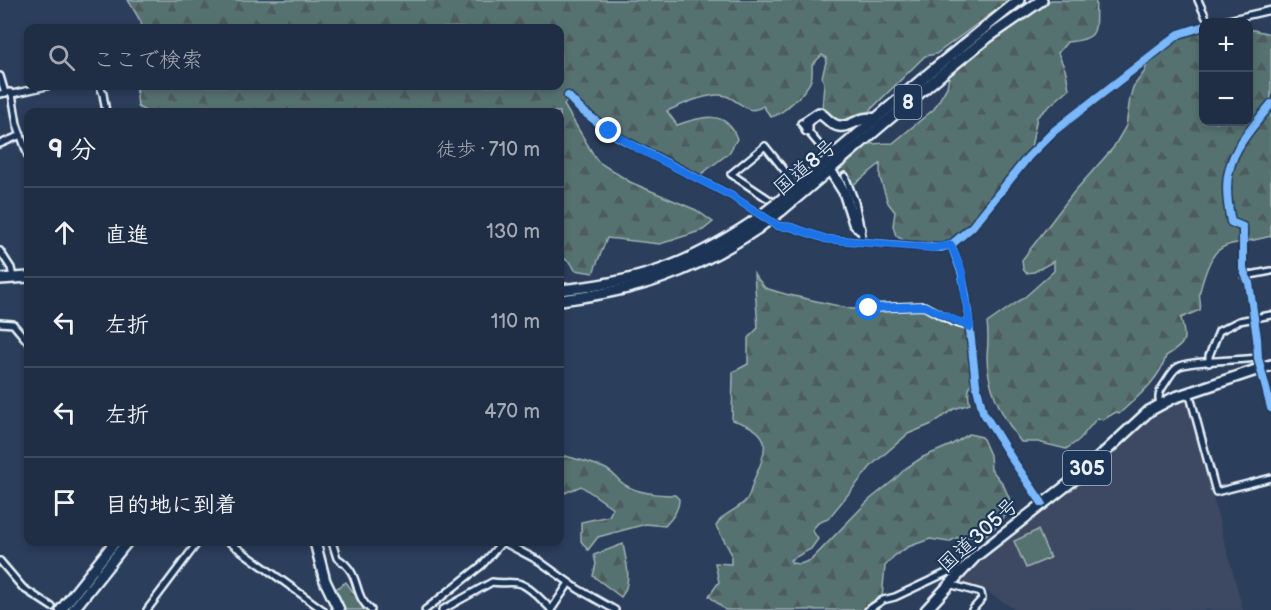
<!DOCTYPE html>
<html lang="ja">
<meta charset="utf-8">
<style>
body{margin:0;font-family:"Balsamiq Sans","Klee One",sans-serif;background:#28364c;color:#f1f3f6}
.controls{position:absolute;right:18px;top:18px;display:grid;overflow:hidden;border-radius:12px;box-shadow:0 3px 9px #0003}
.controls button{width:54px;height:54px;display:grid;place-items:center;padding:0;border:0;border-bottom:2px solid #3d4a5e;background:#202e45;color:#f1f3f6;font:30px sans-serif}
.stop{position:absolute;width:18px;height:18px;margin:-14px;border:4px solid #1a73e8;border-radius:50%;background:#fff}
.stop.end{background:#1a73e8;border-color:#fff;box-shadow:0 2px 6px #0008}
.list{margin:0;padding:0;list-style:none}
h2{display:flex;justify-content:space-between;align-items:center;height:78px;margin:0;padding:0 24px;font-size:26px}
h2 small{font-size:20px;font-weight:400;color:#a2a8b3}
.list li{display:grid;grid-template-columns:39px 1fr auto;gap:18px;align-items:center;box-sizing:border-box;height:90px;padding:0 24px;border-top:2px solid #3d4a5e}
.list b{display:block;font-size:22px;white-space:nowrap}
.list em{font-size:20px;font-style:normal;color:#a2a8b3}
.icon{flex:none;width:33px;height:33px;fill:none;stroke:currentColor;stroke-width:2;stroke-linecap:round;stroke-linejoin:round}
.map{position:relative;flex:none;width:1271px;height:610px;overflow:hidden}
.search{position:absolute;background:#202e45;box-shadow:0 3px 9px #0003;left:24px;top:24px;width:540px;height:66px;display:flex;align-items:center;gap:15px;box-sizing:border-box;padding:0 21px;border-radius:12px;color:#a2a8b3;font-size:22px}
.panel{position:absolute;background:#202e45;box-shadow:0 3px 9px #0003;left:24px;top:108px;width:540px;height:438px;border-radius:12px}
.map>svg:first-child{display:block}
.built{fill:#3c4863}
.grass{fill:#567270;stroke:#9fb2b4;stroke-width:1.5}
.forest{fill:url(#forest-firs);stroke:#9fb2b4;stroke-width:1.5}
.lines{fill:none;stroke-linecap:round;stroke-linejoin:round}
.minor-tunnel{stroke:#475973;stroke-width:5;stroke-dasharray:5 2.5;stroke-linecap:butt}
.minor-casing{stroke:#e8f1f8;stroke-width:10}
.trunk-casing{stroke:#e8f1f8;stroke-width:14}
.minor{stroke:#1d3557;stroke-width:5}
.trunk{stroke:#1d3557;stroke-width:9}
.trunk-bridge-casing{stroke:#e8f1f8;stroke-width:14;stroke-linecap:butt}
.trunk-bridge{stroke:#1d3557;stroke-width:9}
.cycleway-casing{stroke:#1d3557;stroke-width:11}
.cycleway{stroke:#7ab7fb;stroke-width:8}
.route{stroke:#1a73e8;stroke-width:8}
.labels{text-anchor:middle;stroke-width:4.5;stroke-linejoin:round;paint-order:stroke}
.shield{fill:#1d3557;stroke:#abb9c8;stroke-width:1.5}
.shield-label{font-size:20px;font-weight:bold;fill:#e8f1f8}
.street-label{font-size:21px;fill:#e8f1f8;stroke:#1d3557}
</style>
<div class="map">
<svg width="1271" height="610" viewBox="0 0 1271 610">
<defs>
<pattern id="forest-firs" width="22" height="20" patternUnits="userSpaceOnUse" patternTransform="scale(1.5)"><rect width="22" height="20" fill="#567270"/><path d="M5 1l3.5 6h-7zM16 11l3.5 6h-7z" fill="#4d5b5b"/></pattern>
</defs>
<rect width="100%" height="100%" fill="#2b3e5c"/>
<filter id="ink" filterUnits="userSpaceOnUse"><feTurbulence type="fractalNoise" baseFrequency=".0167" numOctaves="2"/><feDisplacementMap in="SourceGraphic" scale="12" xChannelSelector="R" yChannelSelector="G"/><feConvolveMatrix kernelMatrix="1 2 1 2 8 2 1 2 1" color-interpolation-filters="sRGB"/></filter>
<g filter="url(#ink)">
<path class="built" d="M1186,397L1243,610H1016L984,590L957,582L994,545L1145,419L1164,406Z"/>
<path class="grass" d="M1038,530L1050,558L1026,568L1014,541Z"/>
<g class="forest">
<path d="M128,0H1010L936,54L925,56L866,114L843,123L835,122L822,110L824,83L822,77L827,58L822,55L812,65C812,70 813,75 811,80C807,91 782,115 771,117L763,106C748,117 739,100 726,96C711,91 681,105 667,111L677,125C700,117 727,108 737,139L729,153L700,175L673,166L613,133L572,100H567L564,105L596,159L600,163L630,182L696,210L713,222L703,230L660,244L607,238L593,273L575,270L571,263L560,256V112H147L138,107L136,86H560V28H142L141,22Z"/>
<path d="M1051,0H1096C1094,29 1103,39 1067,42L1058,53L1066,72L1069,89L1037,117L1031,148L969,225L952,240L944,245L905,241L896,236L893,226L895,212L888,203L880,178V164L853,185L847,173L838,177L837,173L868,144L893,143L934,109L947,87L950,72Z"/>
<path d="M1249,29L1271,34V236C1223,249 1215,234 1200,291C1198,297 1202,303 1200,310L1181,318C1187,341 1186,344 1166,356C1160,380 1136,398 1119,414L1116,412L1103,420L1097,418L1079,440L1066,449L1038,442H1021C1002,417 987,387 987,356C988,344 989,335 987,323L1026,296L1054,271V261L1034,272L1026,273L1023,269L1022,260L1074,192L1113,148L1126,126L1130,98L1133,87L1145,71L1148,60L1179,38L1203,30L1204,122H1248Z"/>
<path d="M754,274L765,288L785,294L852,309L922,308L969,329C969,344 972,360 972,375C971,388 966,390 970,404L954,409L932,424L908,434L872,465L828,519L818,523L812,530L818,539L811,549L790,560L792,563L800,564L811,560L869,500L894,480L906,468L923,457L951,445L969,434L982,437L990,455L991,469L1003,484L1010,500L1009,511L999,524L986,535L956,538L949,542L930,539L908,547L894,556L885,566L882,598L863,610H725L709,596L719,582L715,563L731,564V553L716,526C724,511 738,511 747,499C751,493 752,484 755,477C771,444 769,430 732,420L733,372L748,364V338L758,328Z"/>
<path d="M565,456C579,460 592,462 606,469C613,473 615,476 620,481C633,493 658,495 675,495L679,499C679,511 672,518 665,526L646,524L598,537L588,550L581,541V522L609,516L613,508L581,486L560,495V457Z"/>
<path d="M623,544C626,561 633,582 621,597L593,576L596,564L594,555Z"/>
<path d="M346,582L366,610H345L333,591Z"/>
</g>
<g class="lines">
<path class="minor-tunnel" d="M821,147L845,176"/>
<defs>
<g id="minor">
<path d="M1198,0L1208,22"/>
<path d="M1219,22L1271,10"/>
<path d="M0,76L5,93"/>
<path d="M100,86L103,94L106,112"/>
<path d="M0,94L10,92L12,94L47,86"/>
<path d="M12,94L17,124L28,156"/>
<path d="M568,96L580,109L617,137L732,196L778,226L791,227L826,239L941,248L951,245L972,227L1028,157L1054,131L1179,34L1204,26"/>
<path d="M1271,104C1256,123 1234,146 1229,171C1225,186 1228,207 1231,222L1243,227V269L1249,283L1257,338L1258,358L1271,408"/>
<path d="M801,123L821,147"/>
<path d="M0,144L21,135"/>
<path d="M845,176L855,202L863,241"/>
<path d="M776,204L731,174L765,146L797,186"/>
<path d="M951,245L961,272L966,295L976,384L983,412L1012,459L1042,503"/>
<path d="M0,251L11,268L13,277"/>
<path d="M1245,276L1271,271"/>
<path d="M869,308L924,306L953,322L970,327"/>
<path d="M0,323L13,324L28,342"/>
<path d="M1209,363V356L1219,331L1239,321L1271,315"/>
<path d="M1189,392L1216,492L1271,478"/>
<path d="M1160,403C1157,395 1161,389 1166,382C1169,377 1173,370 1178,367C1186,361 1243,360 1258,358"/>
<path d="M229,542L323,610"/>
<path d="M332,542L337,558C363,574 351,594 371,610"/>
<path d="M503,542L539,561L578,589L615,610"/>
<path d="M0,561L23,588L52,607"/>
<path d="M949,584L981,593L982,599L972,610"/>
<path d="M147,610L198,542"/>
<path d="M425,610L482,565L502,542"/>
<path d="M442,610L492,582C502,584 512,581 521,584C532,588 542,601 551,609"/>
<path d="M551,610L569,583"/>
<path d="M868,610L883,600L895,597L948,572L955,570L961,571"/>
</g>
<g id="trunk">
<path d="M807,130V121L819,113C826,116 830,125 839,126C853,128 858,115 876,119"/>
<path d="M830,170L844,192L854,223L860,229"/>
<path d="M776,204L934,69L1019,0"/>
<path d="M781,211L942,74L987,38L1042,0"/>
<path d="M0,279L28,277"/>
<path d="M560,290C638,282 684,267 751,223"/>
<path d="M560,300C637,291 693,272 757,229"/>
<path d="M315,542L325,581L339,610"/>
<path d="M61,610L115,542"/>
<path d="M73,610L127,542"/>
<path d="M926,610L976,556L1080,475L1149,411L1173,398L1271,365"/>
</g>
</defs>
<use href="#minor" class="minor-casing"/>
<use href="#trunk" class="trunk-casing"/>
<use href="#minor" class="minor"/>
<use href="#trunk" class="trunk"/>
<defs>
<g id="trunk-bridge">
<path d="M751,223L776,204"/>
<path d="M757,229L781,211"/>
</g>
</defs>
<use href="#trunk-bridge" class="trunk-bridge-casing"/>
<use href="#trunk-bridge" class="trunk-bridge"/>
<defs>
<g id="cycleway">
<path d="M568,96L580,109L617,137L732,196L778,226L791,227L826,239L941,248L951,245L972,227L1028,157L1054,131L1179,34L1204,26"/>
<path d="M1271,104C1256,123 1234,146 1229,171C1225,186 1228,207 1231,222L1243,227V269L1249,283L1257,338L1258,358L1271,408"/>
<path d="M951,245L961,272L966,295L976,384L983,412L1012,459L1042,503"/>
</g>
</defs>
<use href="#cycleway" class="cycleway-casing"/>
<use href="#cycleway" class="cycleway"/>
</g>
</g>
<g class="lines" filter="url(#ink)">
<path class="route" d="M609,131L639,149L732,196L778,226L791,227L826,239L933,248L951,245L962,272L970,327L924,306L869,308"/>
</g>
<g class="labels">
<g class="shield">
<rect x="894.5" y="85" width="27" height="34" rx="4.5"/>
<rect x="1063" y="451" width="48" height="34" rx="4.5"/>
</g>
<g class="shield-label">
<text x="908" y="109">8</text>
<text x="1087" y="475">305</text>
</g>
<g class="street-label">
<text transform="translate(805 167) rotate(-40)" y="7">国道8号</text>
<text transform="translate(978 535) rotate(-42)" y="7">国道305号</text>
</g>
</g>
</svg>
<div class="controls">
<button>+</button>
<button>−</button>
</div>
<div class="stop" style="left:869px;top:308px"></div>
<div class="stop end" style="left:609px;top:131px"></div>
<div class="search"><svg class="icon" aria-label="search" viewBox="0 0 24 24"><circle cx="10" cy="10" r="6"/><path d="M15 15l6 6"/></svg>ここで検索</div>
<section class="panel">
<h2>9 分<small>徒歩 · 710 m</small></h2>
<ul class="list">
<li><svg class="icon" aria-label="ahead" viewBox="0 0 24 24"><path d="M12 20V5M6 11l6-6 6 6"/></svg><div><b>直進</b></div><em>130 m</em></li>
<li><svg class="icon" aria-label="left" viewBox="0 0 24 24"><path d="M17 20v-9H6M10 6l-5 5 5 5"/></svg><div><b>左折</b></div><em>110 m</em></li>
<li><svg class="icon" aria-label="left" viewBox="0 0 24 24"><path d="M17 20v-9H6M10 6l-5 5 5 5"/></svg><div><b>左折</b></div><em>470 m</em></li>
<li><svg class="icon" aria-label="arrive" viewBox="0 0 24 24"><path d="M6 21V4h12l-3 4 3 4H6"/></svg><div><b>目的地に到着</b></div></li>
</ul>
</section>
</div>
